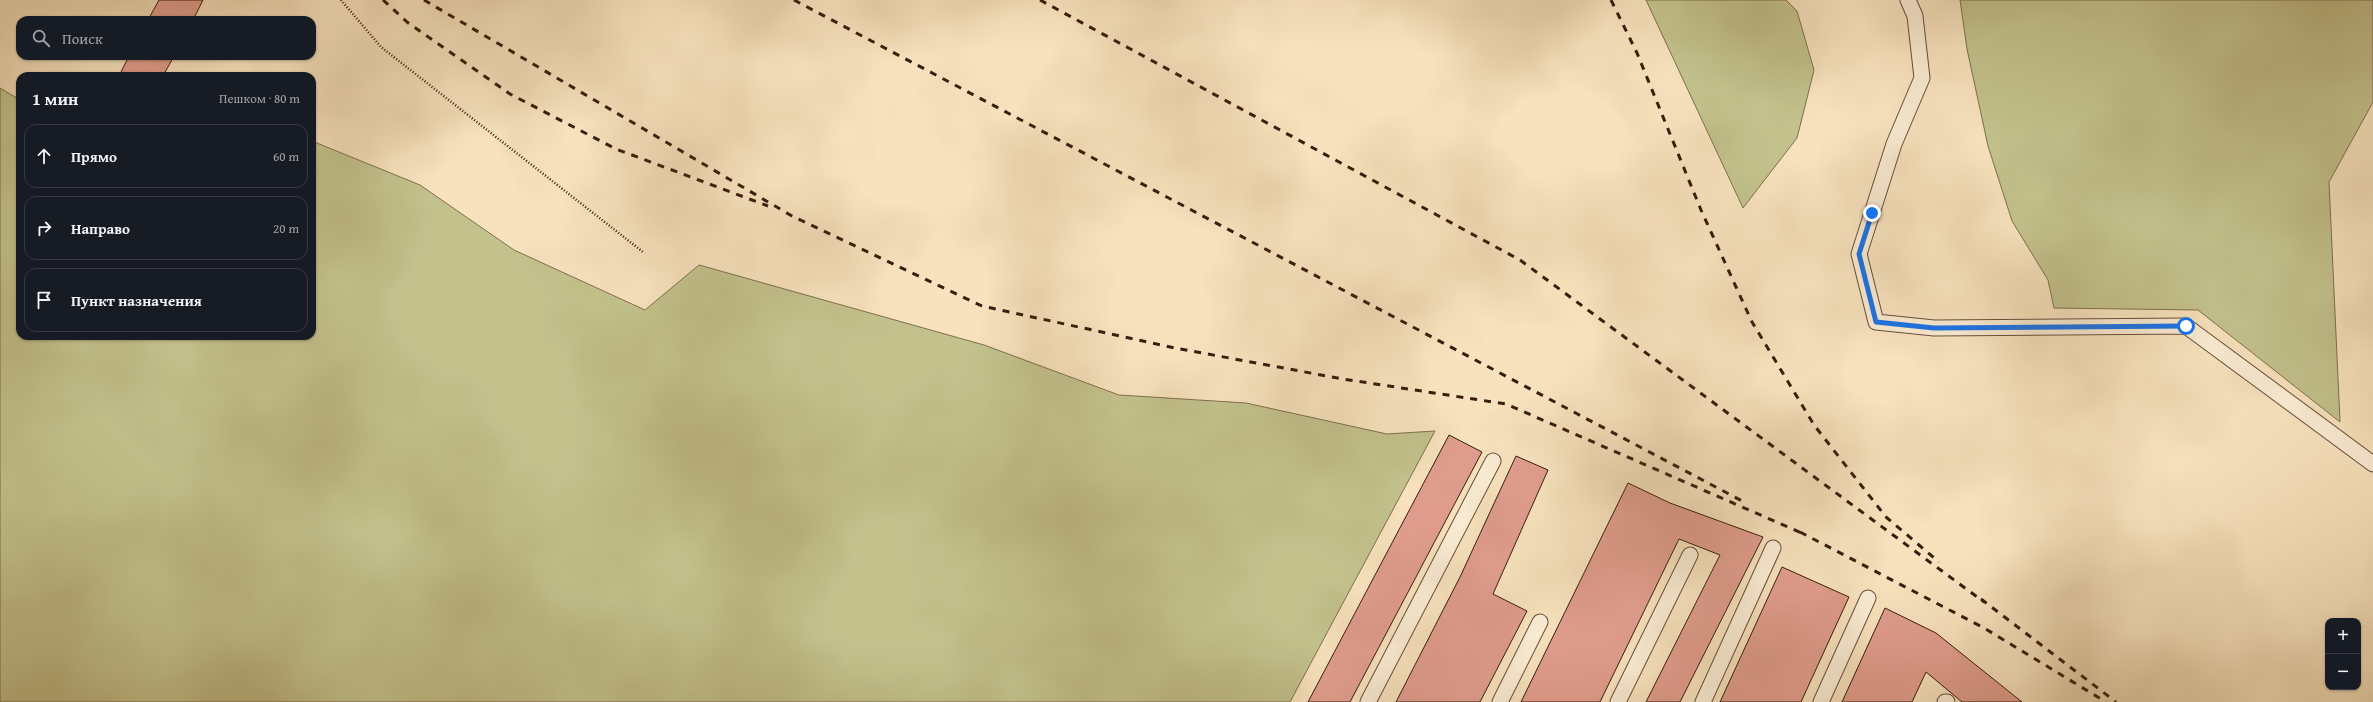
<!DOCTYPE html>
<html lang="ru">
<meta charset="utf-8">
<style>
body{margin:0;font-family:"Gentium Book Plus",serif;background:#242831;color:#f1f3f6}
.controls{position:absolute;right:12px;bottom:12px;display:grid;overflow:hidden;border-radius:8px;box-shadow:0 1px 3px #0004}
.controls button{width:36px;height:36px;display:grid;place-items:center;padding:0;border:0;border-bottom:1px solid #363941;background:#171b24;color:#f1f3f6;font:20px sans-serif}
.stop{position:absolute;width:12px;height:12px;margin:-9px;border:3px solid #1a73e8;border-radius:50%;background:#fff}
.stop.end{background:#1a73e8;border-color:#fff;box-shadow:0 1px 4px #0008}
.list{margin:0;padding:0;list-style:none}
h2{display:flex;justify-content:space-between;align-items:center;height:52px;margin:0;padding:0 16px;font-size:17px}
h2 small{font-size:13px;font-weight:400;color:#9ea1a6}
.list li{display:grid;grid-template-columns:26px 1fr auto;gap:12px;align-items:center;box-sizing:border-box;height:64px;margin:0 8px 8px;padding:0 8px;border:1px solid #363941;border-radius:12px}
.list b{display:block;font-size:15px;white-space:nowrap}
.list em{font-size:13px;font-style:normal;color:#9ea1a6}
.icon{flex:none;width:22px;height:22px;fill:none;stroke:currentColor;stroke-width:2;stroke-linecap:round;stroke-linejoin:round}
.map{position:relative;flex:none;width:2373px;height:702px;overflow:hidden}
.search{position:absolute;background:#171b24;box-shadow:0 1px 3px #0004;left:16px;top:16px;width:300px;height:44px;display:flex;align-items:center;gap:10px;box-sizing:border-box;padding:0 14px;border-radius:12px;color:#9ea1a6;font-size:15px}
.panel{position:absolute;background:#171b24;box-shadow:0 1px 3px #0004;left:16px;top:72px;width:300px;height:268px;border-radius:12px}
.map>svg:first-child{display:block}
.green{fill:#c3c28d;stroke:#7e6f4d}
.building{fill:#e09d8d;stroke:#391c0d}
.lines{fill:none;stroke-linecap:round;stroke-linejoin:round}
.service-casing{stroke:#684e39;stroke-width:17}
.path{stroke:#391c0d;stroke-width:2.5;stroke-dasharray:1 2;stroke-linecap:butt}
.service{stroke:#faecd4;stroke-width:15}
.rail{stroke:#391c0d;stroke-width:3;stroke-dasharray:7 7;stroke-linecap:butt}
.route{stroke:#1a73e8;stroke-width:5}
</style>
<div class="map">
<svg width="2373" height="702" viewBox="0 0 2373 702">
<rect width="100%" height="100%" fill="#f7e2bd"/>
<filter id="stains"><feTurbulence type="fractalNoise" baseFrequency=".005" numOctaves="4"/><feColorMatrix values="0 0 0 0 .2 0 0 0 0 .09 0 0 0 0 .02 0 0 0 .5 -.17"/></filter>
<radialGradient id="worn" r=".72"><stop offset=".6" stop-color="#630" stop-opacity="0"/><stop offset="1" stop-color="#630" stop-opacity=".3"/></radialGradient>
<g class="green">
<path d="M1646,0H1786L1797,11L1814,70L1797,138L1743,208Z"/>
<path d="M1960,0H2373V102L2329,182L2340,422L2198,310L2054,308L2048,280L2012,221L1988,146L1967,49Z"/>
<path d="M0,88L20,100V336H312V141L420,185L514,250L645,310L699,265L984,345L1119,395L1246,403L1387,434L1435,431L1290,702H0Z"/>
</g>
<g class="building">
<path d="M159,0H203L193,20H148Z"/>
<path d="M129,56H174L163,76H119Z"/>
<path d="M1449,435L1482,452L1350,702H1308Z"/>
<path d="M1516,456L1548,470L1493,594L1527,611L1480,702H1396L1460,577Z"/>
<path d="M1628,483L1670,503L1763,537L1680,702H1646L1720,555L1679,539L1600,702H1521Z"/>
<path d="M1782,567L1849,597L1801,702H1720Z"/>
<path d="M1885,608L1936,633L2022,702H1962L1926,672L1912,702H1842Z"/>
</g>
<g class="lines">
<defs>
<g id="service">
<path d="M1908,0L1915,16L1922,78L1894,144L1859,254L1876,322L1934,328L2186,326L2373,464"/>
<path d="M1368,702L1493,461"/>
<path d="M1500,702L1540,622"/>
<path d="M1618,702L1690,555"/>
<path d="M1703,702L1773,548"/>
<path d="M1821,702L1868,598"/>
<path d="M1945,702H1947"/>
</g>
</defs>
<use href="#service" class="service-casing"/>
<path class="path" d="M341,0L381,47L643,252"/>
<use href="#service" class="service"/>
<g class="rail">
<path d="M383,0L407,22L510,94L616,149L768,206"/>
<path d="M424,0L792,216L982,306L1175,348L1343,379L1506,404L1804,534"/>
<path d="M794,0L1746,503"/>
<path d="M1040,0L1520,260L1984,602"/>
<path d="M1611,0L1637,53L1701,210L1752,322L1814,425L1886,517L1939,562"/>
<path d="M1800,532L1984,628L2106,702"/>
<path d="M1981,599L2116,702"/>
</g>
</g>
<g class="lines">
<path class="route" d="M1872,213L1859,254L1876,322L1934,328L2186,326"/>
</g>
<rect width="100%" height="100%" filter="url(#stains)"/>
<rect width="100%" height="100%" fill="url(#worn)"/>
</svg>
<div class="controls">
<button>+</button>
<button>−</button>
</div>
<div class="stop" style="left:2186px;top:326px"></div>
<div class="stop end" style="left:1872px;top:213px"></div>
<div class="search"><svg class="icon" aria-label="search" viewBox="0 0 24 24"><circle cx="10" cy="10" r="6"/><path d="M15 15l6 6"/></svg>Поиск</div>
<section class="panel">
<h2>1 мин<small>Пешком · 80 m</small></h2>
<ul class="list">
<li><svg class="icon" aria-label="ahead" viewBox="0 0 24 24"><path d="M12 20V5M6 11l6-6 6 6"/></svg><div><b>Прямо</b></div><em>60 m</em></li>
<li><svg class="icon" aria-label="right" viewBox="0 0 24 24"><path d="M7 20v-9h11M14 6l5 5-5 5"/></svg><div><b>Направо</b></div><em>20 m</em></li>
<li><svg class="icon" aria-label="arrive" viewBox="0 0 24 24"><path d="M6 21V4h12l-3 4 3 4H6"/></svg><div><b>Пункт назначения</b></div></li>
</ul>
</section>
</div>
